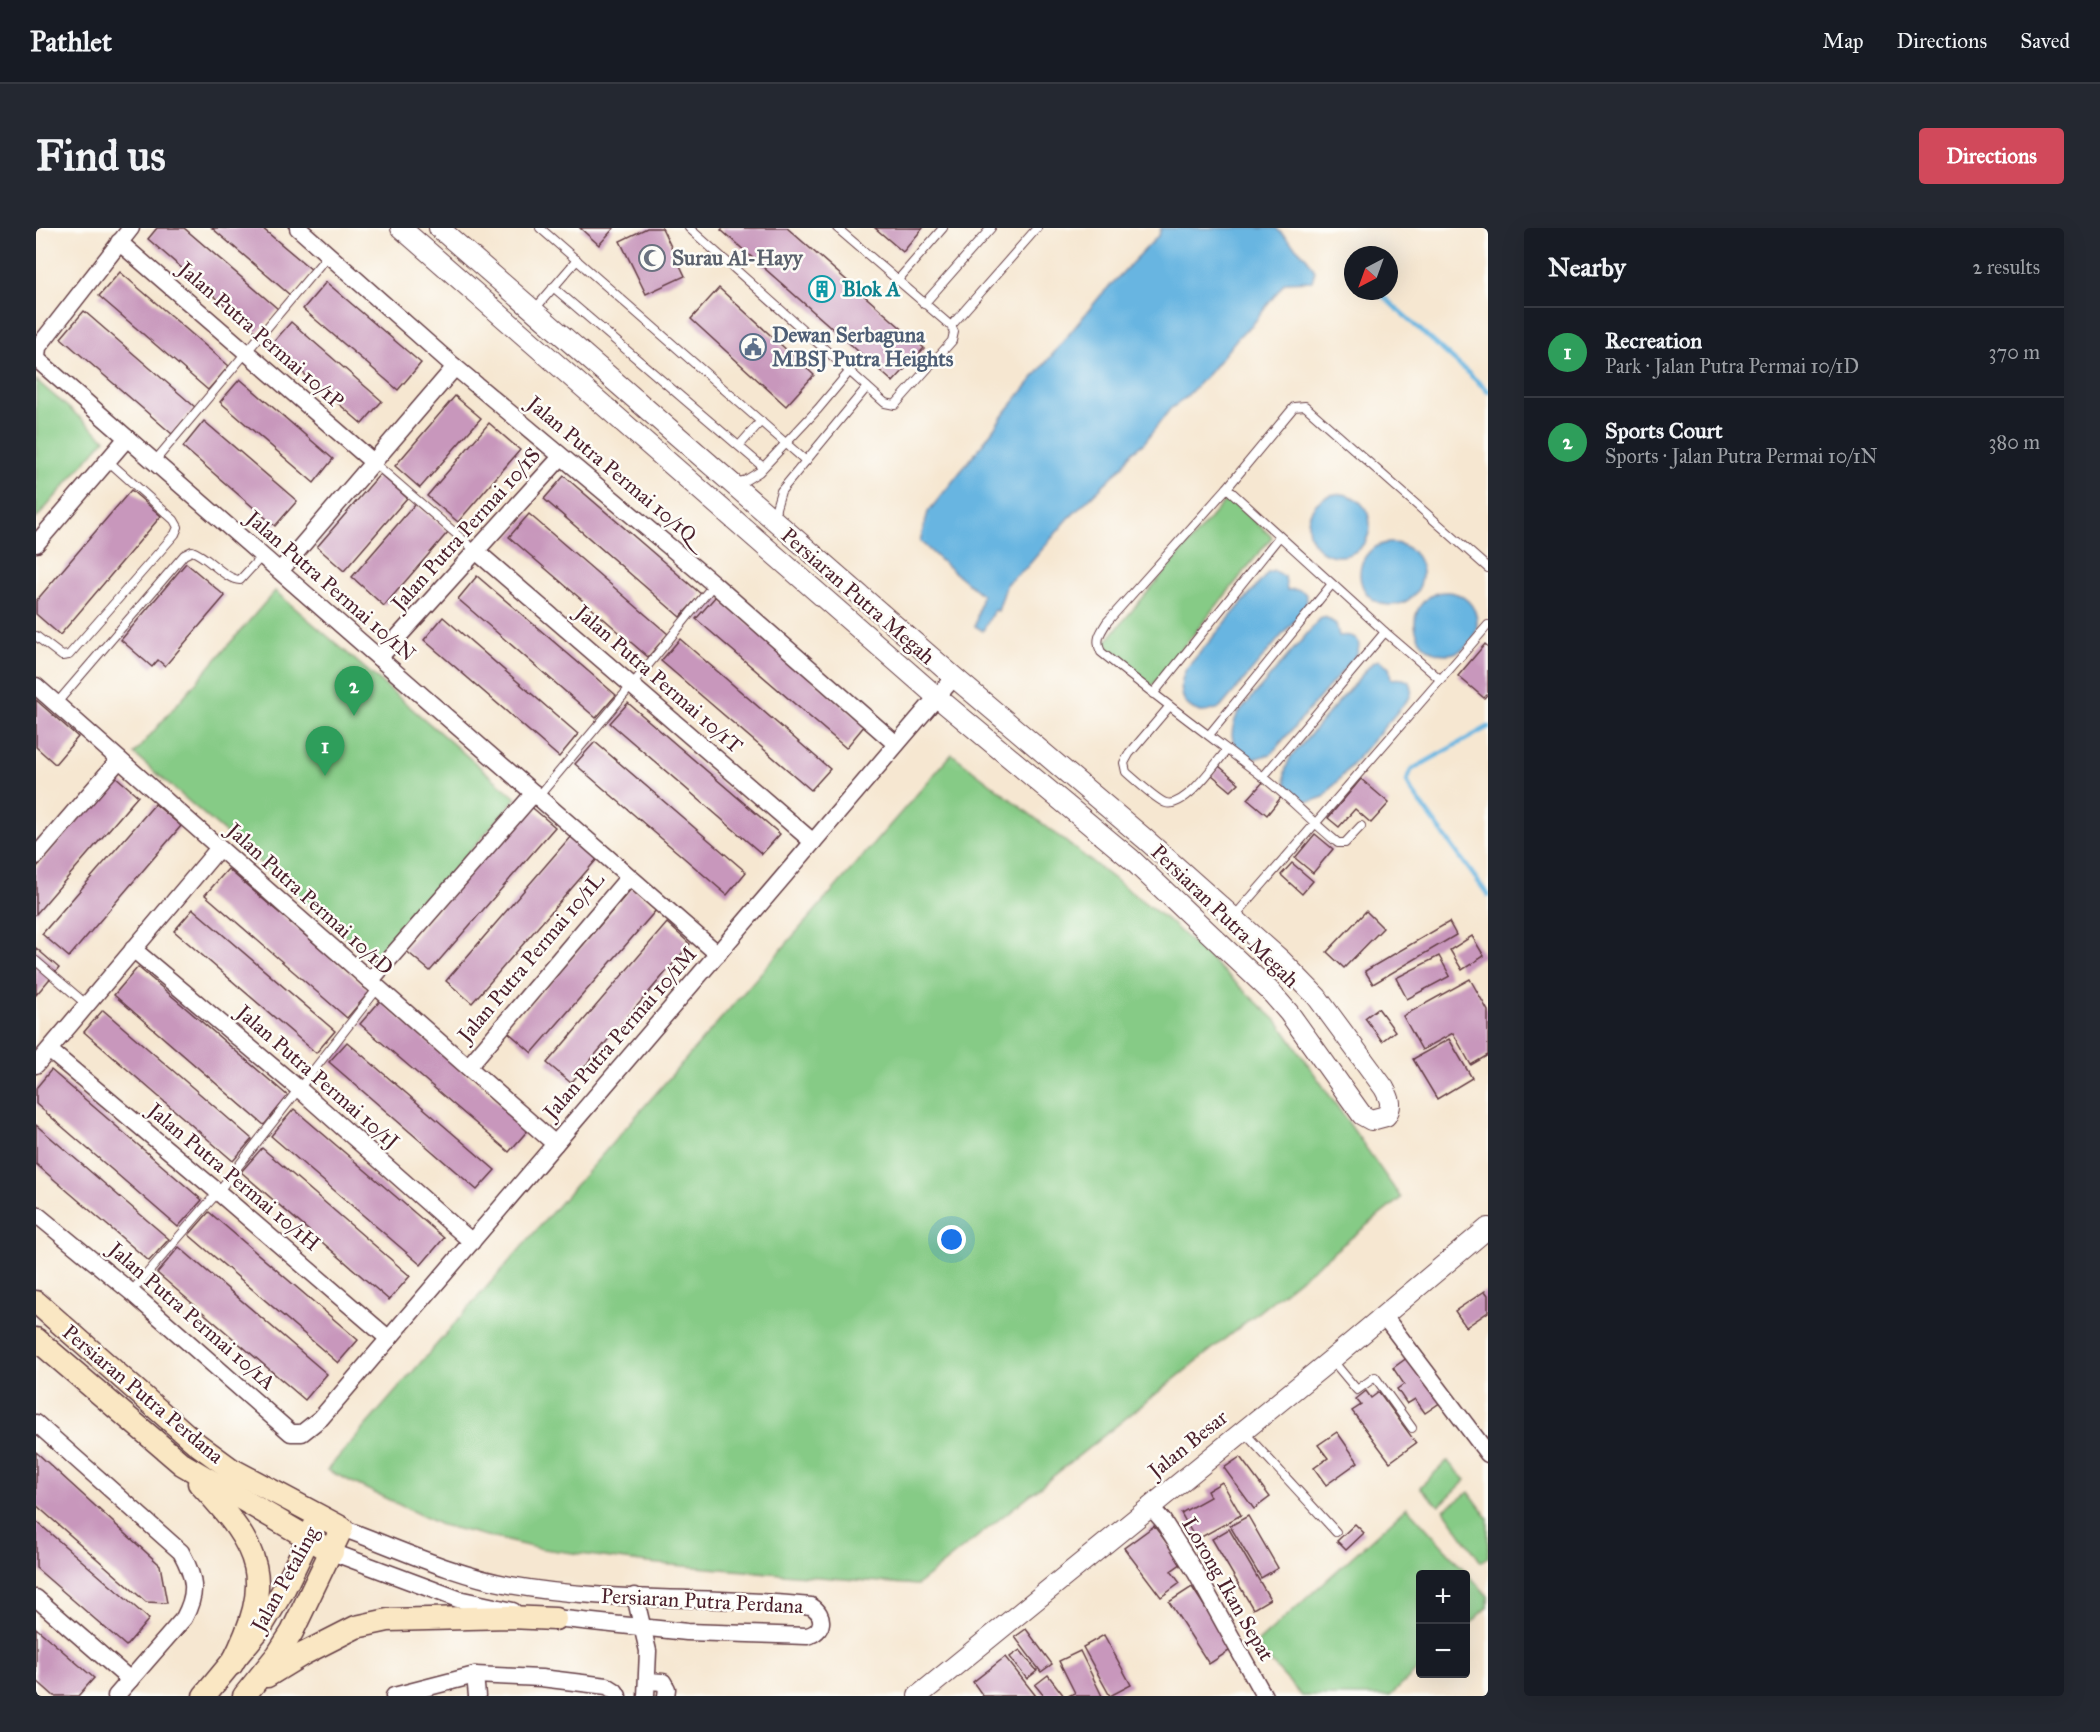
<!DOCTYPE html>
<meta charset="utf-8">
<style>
body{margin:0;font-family:"IM FELL Great Primer",serif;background:#242831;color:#f1f3f6}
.controls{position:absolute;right:18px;bottom:18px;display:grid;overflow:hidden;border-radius:6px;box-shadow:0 6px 24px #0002}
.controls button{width:54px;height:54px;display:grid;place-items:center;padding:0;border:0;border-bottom:2px solid #363941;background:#171b24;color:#f1f3f6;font:30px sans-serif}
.compass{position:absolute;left:1308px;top:18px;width:54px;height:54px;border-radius:50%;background:#171b24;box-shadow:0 6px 24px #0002;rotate:221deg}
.you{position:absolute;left:916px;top:1012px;width:21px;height:21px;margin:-15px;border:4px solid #fff;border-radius:50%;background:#1a73e8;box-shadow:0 0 0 9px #1a73e833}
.badge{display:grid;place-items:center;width:39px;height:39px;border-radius:50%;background:#d1495b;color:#fff;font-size:20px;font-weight:700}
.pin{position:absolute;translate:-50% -50px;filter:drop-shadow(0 2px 3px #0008)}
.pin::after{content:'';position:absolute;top:32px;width:21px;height:18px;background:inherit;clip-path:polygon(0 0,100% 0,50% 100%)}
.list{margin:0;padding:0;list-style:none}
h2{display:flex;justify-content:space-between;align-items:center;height:78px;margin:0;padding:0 24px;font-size:26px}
h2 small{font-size:20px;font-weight:400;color:#9ea1a6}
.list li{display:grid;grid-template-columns:39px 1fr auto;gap:18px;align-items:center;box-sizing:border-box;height:90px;padding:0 24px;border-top:2px solid #363941}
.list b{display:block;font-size:22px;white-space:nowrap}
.list p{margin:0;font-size:20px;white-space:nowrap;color:#9ea1a6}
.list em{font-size:20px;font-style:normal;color:#9ea1a6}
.map{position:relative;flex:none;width:1452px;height:1468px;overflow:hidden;border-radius:6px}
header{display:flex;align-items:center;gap:36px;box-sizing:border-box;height:84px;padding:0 30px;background:#171b24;border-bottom:2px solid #363941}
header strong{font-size:28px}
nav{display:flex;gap:33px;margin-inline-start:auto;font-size:21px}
.intro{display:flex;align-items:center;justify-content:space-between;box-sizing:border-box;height:144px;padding:0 36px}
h1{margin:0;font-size:42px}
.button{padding:15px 27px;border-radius:6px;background:#d1495b;color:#fff;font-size:21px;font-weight:700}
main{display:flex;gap:36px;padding:0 36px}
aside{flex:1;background:#171b24;border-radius:6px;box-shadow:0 6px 24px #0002}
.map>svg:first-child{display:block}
.green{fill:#86cb86;stroke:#687558;stroke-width:1.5}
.water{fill:#67b5e1;stroke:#586a86;stroke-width:1.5}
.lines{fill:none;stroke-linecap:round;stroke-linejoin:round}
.stream{stroke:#67b5e1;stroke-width:4.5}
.building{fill:#c897bc}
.service-casing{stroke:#643d44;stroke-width:10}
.minor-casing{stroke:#643d44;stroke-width:19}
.tertiary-casing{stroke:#643d44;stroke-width:22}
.secondary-casing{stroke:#643d44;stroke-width:25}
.service{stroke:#fff;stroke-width:8}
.minor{stroke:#fff;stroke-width:16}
.tertiary{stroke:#fff;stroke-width:20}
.secondary{stroke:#fae7c3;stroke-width:22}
.labels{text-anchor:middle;stroke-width:5;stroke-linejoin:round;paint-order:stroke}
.worship-label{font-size:21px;font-weight:bold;fill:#5b616d;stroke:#fdfcf7;text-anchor:start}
.culture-label{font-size:21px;font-weight:bold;fill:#0d838f;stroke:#fdfcf7;text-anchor:start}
.street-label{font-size:21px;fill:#4a1f2b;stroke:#fdfcf7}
.service-label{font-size:21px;font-weight:bold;fill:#4e5e75;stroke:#fdfcf7;text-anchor:start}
</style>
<header>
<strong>Pathlet</strong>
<nav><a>Map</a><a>Directions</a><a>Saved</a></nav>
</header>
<div class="intro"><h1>Find us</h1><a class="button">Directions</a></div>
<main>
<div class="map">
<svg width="1452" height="1468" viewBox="0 0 1452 1468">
<rect width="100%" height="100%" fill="#fdfcf7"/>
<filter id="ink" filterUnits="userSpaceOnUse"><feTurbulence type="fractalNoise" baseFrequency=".0167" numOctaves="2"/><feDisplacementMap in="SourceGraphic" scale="12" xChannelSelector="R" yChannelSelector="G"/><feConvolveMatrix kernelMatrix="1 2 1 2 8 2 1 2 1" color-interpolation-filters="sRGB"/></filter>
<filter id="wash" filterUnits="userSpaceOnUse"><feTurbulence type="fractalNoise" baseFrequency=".008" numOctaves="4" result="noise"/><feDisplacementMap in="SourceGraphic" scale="24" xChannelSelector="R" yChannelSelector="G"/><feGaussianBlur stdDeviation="1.35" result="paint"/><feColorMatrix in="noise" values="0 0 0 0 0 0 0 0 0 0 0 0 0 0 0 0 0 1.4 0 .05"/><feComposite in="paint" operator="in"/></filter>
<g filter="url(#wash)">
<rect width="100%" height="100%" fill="#f6e7d1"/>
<g class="green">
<path d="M0,152L69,211L0,291Z"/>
<path d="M1192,269L1236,309L1116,458L1067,417Z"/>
<path d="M239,363L480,570L339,734L98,526Z"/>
<path d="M916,526L1135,695L1243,795L1365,970L881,1357L612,1335L500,1320L405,1297L291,1242Z"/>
<path d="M1411,1233L1430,1252L1403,1278L1384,1259Z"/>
<path d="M1433,1264L1452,1290V1329L1445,1334L1408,1282Z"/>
<path d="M1371,1279L1452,1368V1379L1430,1400V1346H1384V1440L1354,1468H1266L1219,1417Z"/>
</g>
<g class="water">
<path d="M1125,0H1240L1271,30L1279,43L1276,53L1249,54L1217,96L1203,108L1174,144L1147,172L1134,181L1108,215L1095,225L1087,238L1032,291L991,339L971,355L962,383L958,382L947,403L939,398L946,367L905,333L884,313L892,284L945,218L968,186L1065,67L1123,7Z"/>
<circle cx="1303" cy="297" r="31"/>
<circle cx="1355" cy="346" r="31"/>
<path d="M1238,343L1249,349L1251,362C1266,360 1275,364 1269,380L1184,480C1178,481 1171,485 1165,484C1143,479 1142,457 1150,441L1232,345Z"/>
<circle cx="1410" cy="395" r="31"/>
<path d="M1289,389L1300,396L1303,408C1317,406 1327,410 1321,426L1235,526C1231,527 1226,529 1221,530C1216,531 1212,528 1208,526C1192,516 1195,501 1201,487L1284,391Z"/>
<path d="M1343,432L1353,439L1355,451C1369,449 1380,453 1374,469L1288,569C1284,570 1279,573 1274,573C1260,575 1247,558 1249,544C1250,539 1252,535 1254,530L1337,434Z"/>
</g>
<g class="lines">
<g class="stream">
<path d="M1341,63L1452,163"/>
<path d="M1452,499L1375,542L1371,553L1375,562L1452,667"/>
</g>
</g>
<g id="blocks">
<g class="building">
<path d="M121,0H148L242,81L221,105L112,11Z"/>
<path d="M176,0H226L276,42L254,67Z"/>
<path d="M544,0H578L563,17Z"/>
<path d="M611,0H626L649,48L610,66L584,13Z"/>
<path d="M687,0H751L888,120L857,154L685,2Z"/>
<path d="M839,0H887L867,24Z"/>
<path d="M84,44L193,138L172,162L63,68Z"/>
<path d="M290,54L385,135L362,162L267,81Z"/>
<path d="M683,60L778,147L750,178L655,91Z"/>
<path d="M48,83L159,179L136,206L25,110Z"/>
<path d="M255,94L346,173L326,196L235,117Z"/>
<path d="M204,151L297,231L278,255L184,174Z"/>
<path d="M419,168L445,190L384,260L359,238Z"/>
<path d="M168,193L261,273L239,298L147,219Z"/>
<path d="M453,195L484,222L422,294L391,268Z"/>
<path d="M344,246L371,270L308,343L281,319Z"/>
<path d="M528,248L665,366L644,389L508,271Z"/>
<path d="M95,262L125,288L24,407L0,386V373Z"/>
<path d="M379,276L412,304L348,378L316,349Z"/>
<path d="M493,286L632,406L612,429L473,309Z"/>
<path d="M150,335L189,368L129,438L122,432L116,439L85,412Z"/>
<path d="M441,348L580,467L560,490L422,371Z"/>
<path d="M680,368L829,497L810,520L660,391Z"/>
<path d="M407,389L542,506L523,529L388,412Z"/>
<path d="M644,411L794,541L775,562L625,433Z"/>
<path d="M1449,416L1452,419V466L1448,470L1422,448Z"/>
<path d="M0,472L42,509L19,536L0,519Z"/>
<path d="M592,475L744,606L726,626L574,495Z"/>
<path d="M559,514L710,644L691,667L539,536Z"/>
<path d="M1183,538L1203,555L1195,563L1176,547Z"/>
<path d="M79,548L102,568L0,686V640Z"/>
<path d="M1325,551L1353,575L1335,595L1319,581L1303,599L1292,590Z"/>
<path d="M1228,553L1246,568L1231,587L1212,571Z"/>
<path d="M119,576L145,598L33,729L6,706Z"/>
<path d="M492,576L519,599L394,743L368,721Z"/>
<path d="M1279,606L1297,621L1277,645L1259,630Z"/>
<path d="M535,608L561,631L436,775L410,753Z"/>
<path d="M1256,635L1277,653L1266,666L1245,647Z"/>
<path d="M192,641L334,763L311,790L169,667Z"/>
<path d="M596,660L621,681L496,825L472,804Z"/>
<path d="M157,681L299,803L280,825L138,703Z"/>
<path d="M1330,683L1347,700L1308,740L1291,724Z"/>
<path d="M1413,694L1420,707L1337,756L1329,743Z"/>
<path d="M631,695L654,716L535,855L511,835Z"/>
<path d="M1436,708L1448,728L1426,742L1414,722Z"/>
<path d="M0,720L23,740L0,767Z"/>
<path d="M1403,728L1414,748L1371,771L1360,750Z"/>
<path d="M102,739L252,868L228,897L78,767Z"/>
<path d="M1434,751L1452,783V827L1435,837L1417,805L1386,822L1367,788Z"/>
<path d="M344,773L493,901L473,924L324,796Z"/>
<path d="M1342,780L1359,803L1346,813L1329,790Z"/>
<path d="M67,782L216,911L197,933L48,804Z"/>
<path d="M1413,811L1436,850L1401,871L1377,831Z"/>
<path d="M311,814L459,942L441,962L293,834Z"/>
<path d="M15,842L166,972L142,999L0,876V860Z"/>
<path d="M258,881L408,1010L385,1037L235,908Z"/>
<path d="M0,897L133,1011L113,1033L0,936Z"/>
<path d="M226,920L374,1048L353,1072L205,944Z"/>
<path d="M173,984L322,1112L302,1135L153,1007Z"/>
<path d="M143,1019L291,1146L269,1172L121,1045Z"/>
<path d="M1449,1063L1452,1067V1084L1430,1099L1419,1083Z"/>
<path d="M1375,1127L1408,1172L1389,1185L1379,1171L1371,1176L1361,1161L1368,1156L1357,1140Z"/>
<path d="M1330,1163L1335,1170L1343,1164L1380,1215L1354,1234L1316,1183L1325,1177L1320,1171Z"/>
<path d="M1301,1204L1322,1234L1290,1257L1278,1240L1292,1230L1282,1217Z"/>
<path d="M0,1224L124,1337L131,1375L110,1374L0,1277Z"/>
<path d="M1204,1229L1234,1269L1218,1281L1188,1240Z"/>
<path d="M1186,1254L1205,1287L1160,1312L1145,1285L1174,1269L1171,1263Z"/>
<path d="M1212,1288L1242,1340L1225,1350L1194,1298Z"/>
<path d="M0,1293L113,1391L90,1418L0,1340Z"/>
<path d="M1319,1296L1328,1305L1310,1322L1301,1313Z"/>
<path d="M1118,1298L1146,1335L1135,1343L1144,1355L1125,1369L1088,1320Z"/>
<path d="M1193,1301L1234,1371L1217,1381L1176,1311Z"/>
<path d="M1156,1359L1196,1421L1173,1436L1133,1374Z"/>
<path d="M0,1400L58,1450L42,1468H18L0,1452Z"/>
<path d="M990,1401L1016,1436L1005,1444L979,1409Z"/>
<path d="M1068,1407L1095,1457L1074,1468L1047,1419Z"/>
<path d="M984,1422L1001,1443L991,1451L974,1429Z"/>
<path d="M1044,1423L1066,1468H1032L1039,1465L1023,1433Z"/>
<path d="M969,1429L1000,1468H947L937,1454Z"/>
<path d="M1012,1447L1028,1468H1008L999,1457Z"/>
</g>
</g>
</g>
<g filter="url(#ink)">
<use href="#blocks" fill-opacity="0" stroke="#643d44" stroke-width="1.5"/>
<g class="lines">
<defs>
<g id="service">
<path d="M504,0L770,233"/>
<path d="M653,0L849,175L859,177L916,113L918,104L915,98L801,0"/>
<path d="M861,53L907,0"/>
<path d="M517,59L727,239"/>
<path d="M888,76L955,0"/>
<path d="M498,82L541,32"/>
<path d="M915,98L1001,0"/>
<path d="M703,218L725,193"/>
<path d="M118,234L293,26"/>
<path d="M337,234L440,323"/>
<path d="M699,255L710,252L723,244L782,181L813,144"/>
<path d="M1191,260L1349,404L1405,452"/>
<path d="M739,292L740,280L745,263L831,159"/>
<path d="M0,408L26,428L33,427L139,306L142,299L138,292L71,232"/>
<path d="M1117,466L1243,309"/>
<path d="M20,476L148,327L156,323C173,329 188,351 204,352L226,328"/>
<path d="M1133,479L1093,526L1088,535L1090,544C1097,550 1122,573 1130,575C1149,580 1179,536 1191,522"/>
<path d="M1173,507L1296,356"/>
<path d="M1227,549L1349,404"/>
<path d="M502,569L596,457L678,356"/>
<path d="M1325,598L1309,615H1302C1276,594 1253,569 1226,548C1172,507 1118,467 1065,424C1059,412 1064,405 1071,394L1191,260L1258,179L1269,178L1452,340"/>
<path d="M1197,690L1452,397"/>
<path d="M0,733L50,776"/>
<path d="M95,1064L182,964L342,760"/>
<path d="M1296,1132L1321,1162L1339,1149L1376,1200"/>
<path d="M1207,1203L1300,1304"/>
</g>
<g id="minor">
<path d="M95,0L2,119L1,130L4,134L682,726"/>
<path d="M262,0L419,139L678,356L860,516"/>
<path d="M83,14L337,234"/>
<path d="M0,316L91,210"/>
<path d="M440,323L777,614"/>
<path d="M244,343L419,139"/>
<path d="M343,430L525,229"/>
<path d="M0,458L519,916"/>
<path d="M0,628L83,532"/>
<path d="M97,721L263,861L436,1014"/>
<path d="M334,753L498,565"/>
<path d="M13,822L182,964L353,1111"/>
<path d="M0,837L183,620"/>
<path d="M432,839L593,649"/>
<path d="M0,986L95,1064L255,1205H266L285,1190L918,449"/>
<path d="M1347,1087L1452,1226"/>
<path d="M0,1195L145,1324C159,1350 162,1364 148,1390L80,1468"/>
<path d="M1114,1278L1127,1293L1160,1345L1228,1468"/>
<path d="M306,1300C361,1320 417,1347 474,1357C573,1375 675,1367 775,1378C790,1387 788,1404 771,1408L651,1404L509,1389"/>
<path d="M296,1324L422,1371L477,1383"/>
<path d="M599,1368L612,1423L610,1468"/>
<path d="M0,1370L94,1452"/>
<path d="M439,1447L441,1468"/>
<path d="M612,1453L627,1454L631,1461L630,1468"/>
<path d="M358,1468L439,1447L505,1450L571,1458L579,1463L582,1468"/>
</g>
<g id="tertiary">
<path d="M365,0L901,469L1095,631L1233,762L1253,785L1326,887L1335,892L1350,888C1357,877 1354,871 1348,860L1281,769L1245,732L1108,610L918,449L403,0"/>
<path d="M882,1468L1296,1131L1452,1000"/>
</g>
<g id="secondary">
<path d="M0,1074L161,1216L195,1241L306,1300L256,1404L242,1426L208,1468"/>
<path d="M0,1111L146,1236L296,1324"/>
<path d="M163,1255C226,1322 239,1351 196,1436"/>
<path d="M231,1448L267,1426L320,1399L352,1392L473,1389L519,1391"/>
<path d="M168,1468L225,1399L248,1361L278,1299"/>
</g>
</defs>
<use href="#service" class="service-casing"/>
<use href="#minor" class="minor-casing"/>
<use href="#tertiary" class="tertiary-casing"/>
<use href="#secondary" class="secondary-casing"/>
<use href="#service" class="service"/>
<use href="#minor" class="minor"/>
<use href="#tertiary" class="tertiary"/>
<use href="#secondary" class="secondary"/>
</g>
</g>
<defs>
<symbol id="mosque-ring" viewBox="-11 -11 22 22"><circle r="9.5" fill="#fdfcf7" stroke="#6b7280" stroke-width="1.5"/><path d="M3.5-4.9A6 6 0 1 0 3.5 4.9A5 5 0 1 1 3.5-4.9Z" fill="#6b7280"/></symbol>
<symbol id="building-ring" viewBox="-11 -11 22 22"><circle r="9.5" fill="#fdfcf7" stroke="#0f9aa8" stroke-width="1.5"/><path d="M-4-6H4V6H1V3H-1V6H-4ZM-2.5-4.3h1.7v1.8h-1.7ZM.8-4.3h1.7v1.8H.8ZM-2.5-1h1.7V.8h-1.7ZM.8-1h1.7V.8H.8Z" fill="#0f9aa8"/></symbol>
<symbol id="civic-ring" viewBox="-11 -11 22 22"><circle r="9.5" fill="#fdfcf7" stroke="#5c6f8a" stroke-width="1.5"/><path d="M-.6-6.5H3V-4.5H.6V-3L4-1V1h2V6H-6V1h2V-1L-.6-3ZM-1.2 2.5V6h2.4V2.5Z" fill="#5c6f8a"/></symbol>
</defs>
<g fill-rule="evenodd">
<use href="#mosque-ring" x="601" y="15" width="30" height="30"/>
<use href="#building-ring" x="771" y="46" width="30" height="30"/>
<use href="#civic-ring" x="702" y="104" width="30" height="30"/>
</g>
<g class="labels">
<g class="worship-label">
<text x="636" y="37">Surau Al-Hayy</text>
</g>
<g class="culture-label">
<text x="806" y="68">Blok A</text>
</g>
<g class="street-label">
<text transform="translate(225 107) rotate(41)" y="7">Jalan Putra Permai 10/1P</text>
<text transform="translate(576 241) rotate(40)" y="7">Jalan Putra Permai 10/1Q</text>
<text transform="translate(430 301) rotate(-48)" y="7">Jalan Putra Permai 10/1S</text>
<text transform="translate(295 358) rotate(41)" y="7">Jalan Putra Permai 10/1N</text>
<text transform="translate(822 368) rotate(41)" y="7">Persiaran Putra Megah</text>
<text transform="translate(623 451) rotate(41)" y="7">Jalan Putra Permai 10/1T</text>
<text transform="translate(274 671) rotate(42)" y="7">Jalan Putra Permai 10/1D</text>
<text transform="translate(1189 688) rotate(44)" y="7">Persiaran Putra Megah</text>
<text transform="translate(495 729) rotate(-50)" y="7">Jalan Putra Permai 10/1L</text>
<text transform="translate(584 805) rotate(-49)" y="7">Jalan Putra Permai 10/1M</text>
<text transform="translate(282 849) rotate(41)" y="7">Jalan Putra Permai 10/1J</text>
<text transform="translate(198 949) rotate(40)" y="7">Jalan Putra Permai 10/1H</text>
<text transform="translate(156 1088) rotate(41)" y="7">Jalan Putra Permai 10/1A</text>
<text transform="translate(107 1166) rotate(40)" y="7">Persiaran Putra Perdana</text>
<text transform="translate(1152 1216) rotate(-39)" y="7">Jalan Besar</text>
<text transform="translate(249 1351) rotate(-61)" y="7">Jalan Petaling</text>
<text transform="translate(1192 1361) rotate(60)" y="7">Lorong Ikan Sepat</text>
<text transform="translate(666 1373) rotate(3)" y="7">Persiaran Putra Perdana</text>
</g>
<g class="service-label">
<text x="736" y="114">Dewan Serbaguna<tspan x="736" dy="24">MBSJ Putra Heights</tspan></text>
</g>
</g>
</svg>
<div class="controls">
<button>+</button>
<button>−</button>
</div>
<svg class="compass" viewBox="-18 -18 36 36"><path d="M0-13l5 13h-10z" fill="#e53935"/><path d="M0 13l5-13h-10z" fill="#9ea1a6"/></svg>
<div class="you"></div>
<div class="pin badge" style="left:289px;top:548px;background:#2e9e5b">1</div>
<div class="pin badge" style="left:318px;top:488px;background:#2e9e5b">2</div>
</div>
<aside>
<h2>Nearby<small>2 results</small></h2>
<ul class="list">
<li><span class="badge" style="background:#2e9e5b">1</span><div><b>Recreation</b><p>Park · Jalan Putra Permai 10/1D</p></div><em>370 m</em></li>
<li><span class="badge" style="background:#2e9e5b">2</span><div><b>Sports Court</b><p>Sports · Jalan Putra Permai 10/1N</p></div><em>380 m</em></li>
</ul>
</aside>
</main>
